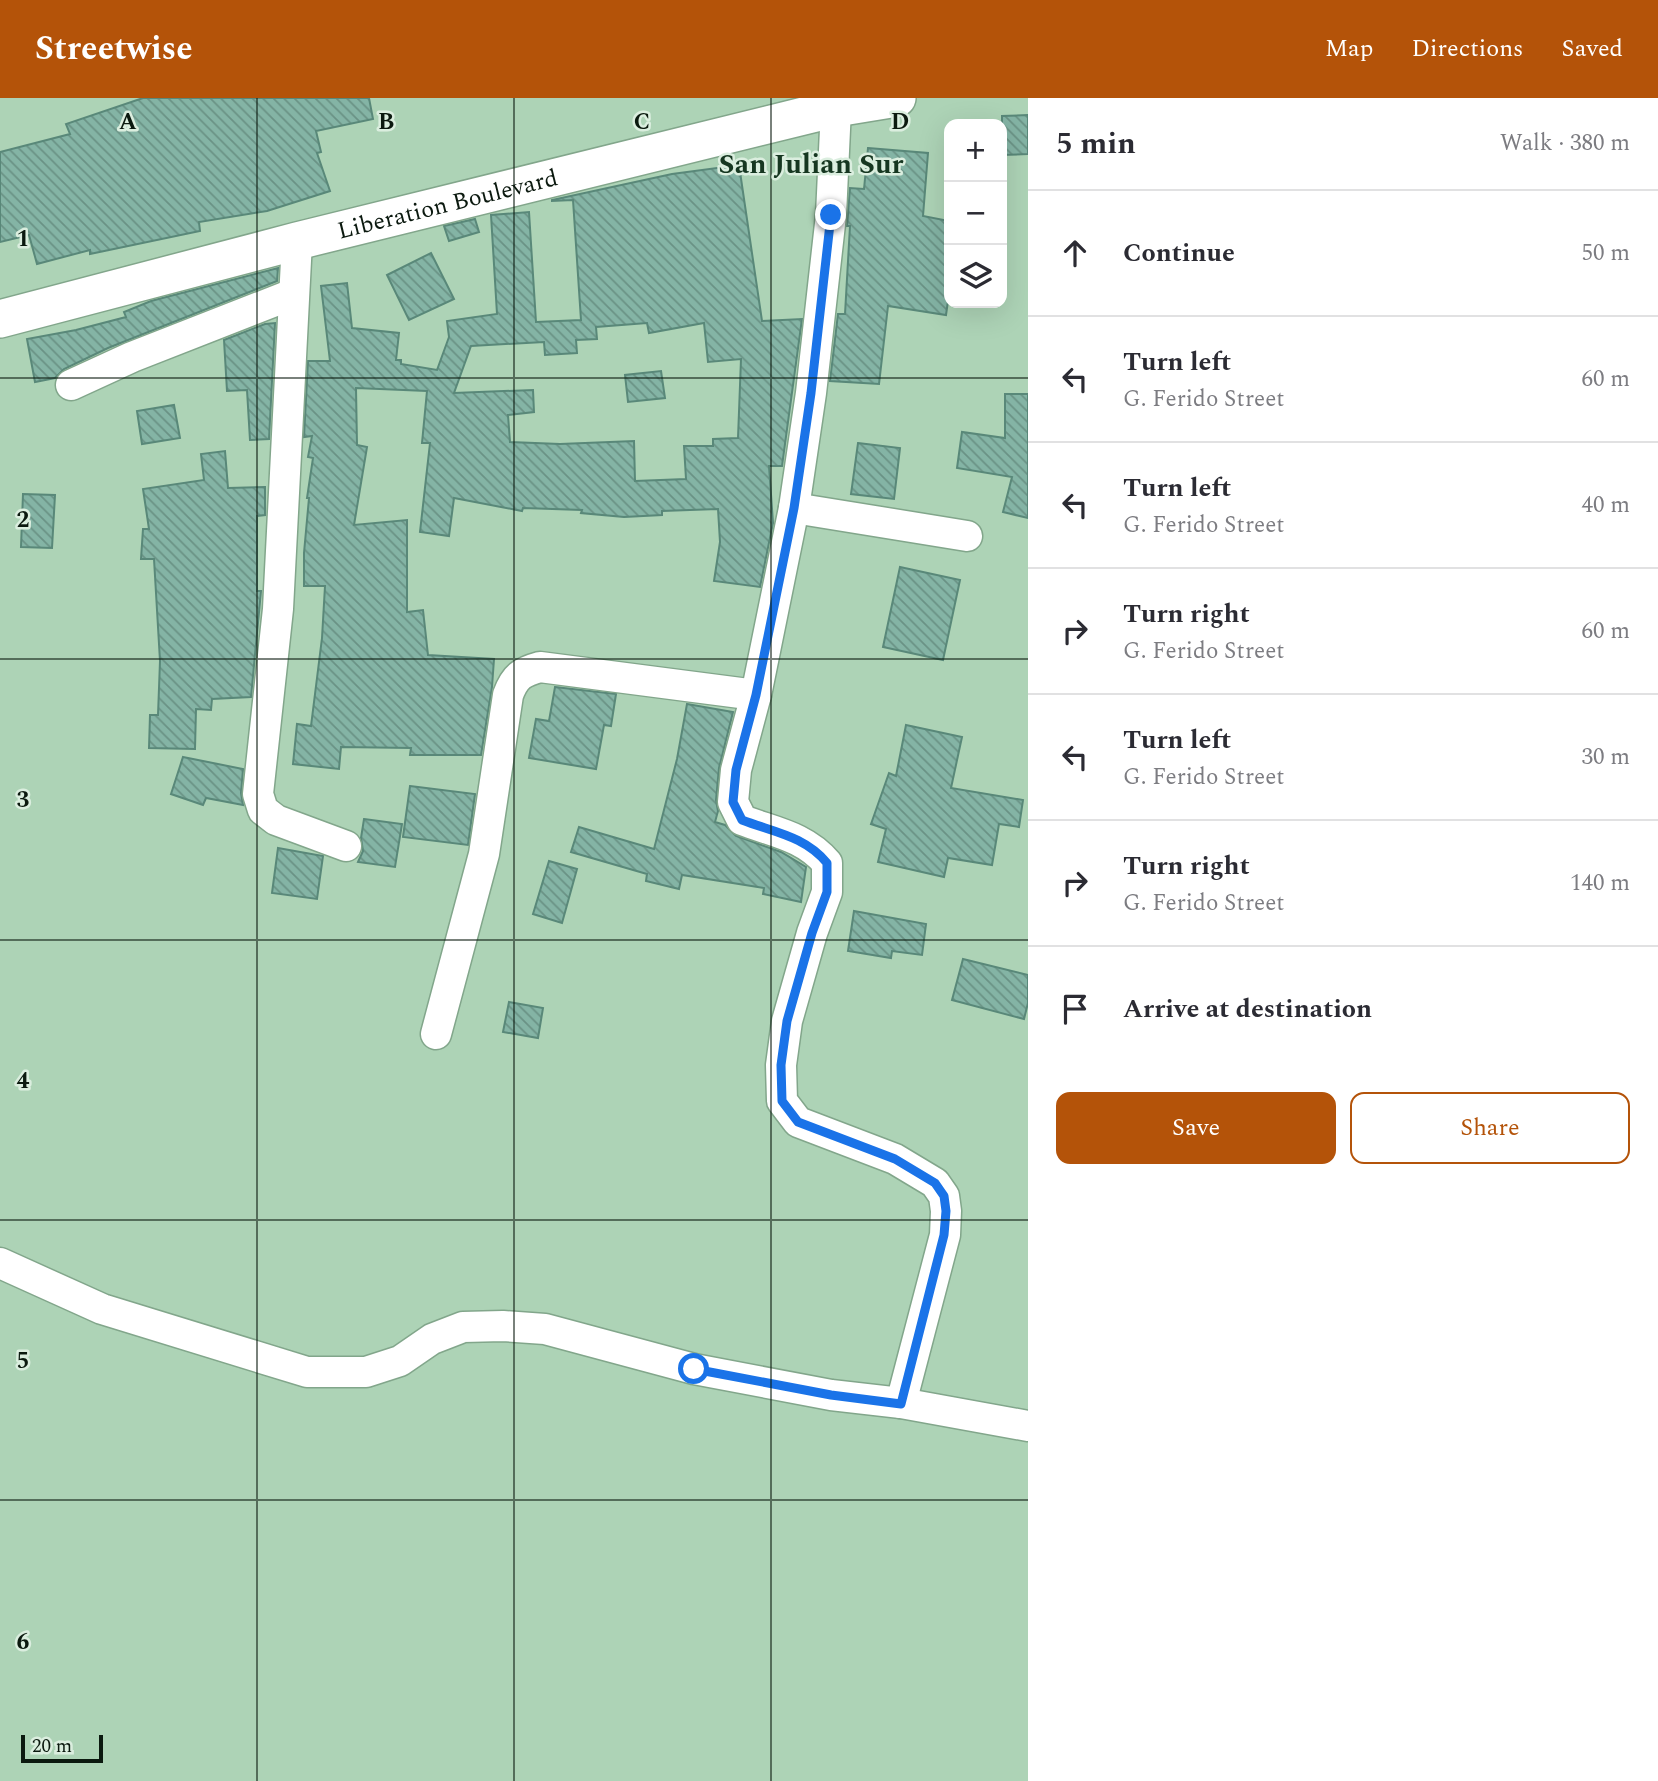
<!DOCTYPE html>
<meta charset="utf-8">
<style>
body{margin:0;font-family:Spectral,serif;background:#f2f2f3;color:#2b2b33}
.controls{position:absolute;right:21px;top:21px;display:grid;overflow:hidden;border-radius:14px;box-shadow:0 7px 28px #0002}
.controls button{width:63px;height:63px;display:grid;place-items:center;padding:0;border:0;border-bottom:2px solid #e1e1e2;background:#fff;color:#2b2b33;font:35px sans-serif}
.scale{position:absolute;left:21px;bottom:18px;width:82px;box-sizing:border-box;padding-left:7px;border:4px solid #0b190f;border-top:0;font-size:19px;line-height:24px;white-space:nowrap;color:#0b190f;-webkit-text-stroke:5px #dbeedf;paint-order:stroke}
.stop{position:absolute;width:21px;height:21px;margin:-16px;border:5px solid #1a73e8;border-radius:50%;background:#fff}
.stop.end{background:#1a73e8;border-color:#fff;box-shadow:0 2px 7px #0008}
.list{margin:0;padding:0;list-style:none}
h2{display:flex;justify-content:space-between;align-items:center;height:91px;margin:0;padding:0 28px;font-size:30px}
h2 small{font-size:23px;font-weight:400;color:#7c7c81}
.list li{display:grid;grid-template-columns:46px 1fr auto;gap:21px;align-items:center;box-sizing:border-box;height:126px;padding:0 28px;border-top:2px solid #e1e1e2}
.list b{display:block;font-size:26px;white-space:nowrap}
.list p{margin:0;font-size:23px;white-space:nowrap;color:#7c7c81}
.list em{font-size:23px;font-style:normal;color:#7c7c81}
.actions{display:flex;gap:14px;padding:21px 28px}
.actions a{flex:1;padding:16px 0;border:2px solid #b45309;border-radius:14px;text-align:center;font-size:24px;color:#b45309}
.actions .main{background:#b45309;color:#fff}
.icon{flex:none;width:38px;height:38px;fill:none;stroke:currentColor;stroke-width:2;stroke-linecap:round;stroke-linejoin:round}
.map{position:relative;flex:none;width:1028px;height:1683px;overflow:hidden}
header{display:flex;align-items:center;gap:42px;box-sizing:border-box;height:98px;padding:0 35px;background:#b45309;color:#fff}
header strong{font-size:33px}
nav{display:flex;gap:38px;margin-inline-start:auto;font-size:24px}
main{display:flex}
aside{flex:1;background:#fff}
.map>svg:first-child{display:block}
.building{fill:url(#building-back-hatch);stroke:#598879;stroke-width:2;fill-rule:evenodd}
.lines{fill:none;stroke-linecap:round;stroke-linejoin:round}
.minor-casing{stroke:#82a68b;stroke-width:33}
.tertiary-casing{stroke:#82a68b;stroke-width:40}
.minor{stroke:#fff;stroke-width:30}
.tertiary{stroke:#fff;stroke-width:37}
.route{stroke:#1a73e8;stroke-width:9}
.grid{fill:none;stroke:#0b190f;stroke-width:2;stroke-opacity:0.55}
.labels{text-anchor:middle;stroke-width:5;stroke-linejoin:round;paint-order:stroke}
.street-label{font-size:24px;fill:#0b190f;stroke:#dbeedf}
.quarter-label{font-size:28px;font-weight:bold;fill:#163721;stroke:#dbeedf}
.grid-label{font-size:23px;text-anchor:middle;font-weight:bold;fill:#0b190f;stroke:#dbeedf;stroke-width:5;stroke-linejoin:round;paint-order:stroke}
</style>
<header>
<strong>Streetwise</strong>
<nav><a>Map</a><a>Directions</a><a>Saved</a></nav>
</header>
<main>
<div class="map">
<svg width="1028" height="1683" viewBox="0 0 1028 1683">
<defs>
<pattern id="building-back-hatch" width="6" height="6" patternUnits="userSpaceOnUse" patternTransform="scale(1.75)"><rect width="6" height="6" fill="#84b4a5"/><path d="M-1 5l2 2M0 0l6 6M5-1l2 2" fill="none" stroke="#6a9285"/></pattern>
</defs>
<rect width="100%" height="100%" fill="#add3b6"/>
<g class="building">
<path d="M143,0H369L373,21L316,33L321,54L317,55L330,93L267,113L199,124L200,133L90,156V152L37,166L29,137L0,144V54L70,36L66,26Z"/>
<path d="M1028,17V56L1002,57V18Z"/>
<path d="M868,50L928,55L923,118L949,123V196L946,217L888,208L879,286L830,283L838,216H845L850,128H847L850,90L864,91Z"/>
<path d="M739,67L762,223L802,221L782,368H769L773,425L760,489L714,483L720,444L718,411L662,413V417L624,419L581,415L582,412L523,410L522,413L454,400L449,438L420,434L430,345H422L427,293L356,290L357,347L367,349L354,427L407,422V514L423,512L428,557L494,561L492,589L481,657H410L411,650L341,649L339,671L293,666L297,626L311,628L322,540L325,488H304V455L309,400H307L313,360L308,359L312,338L304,339L308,263H330L321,188L347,185L352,230L399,235L396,262H401V266L437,272L449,239L447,223L497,216L491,117L529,114L536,224L581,222L573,102L552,103V102L672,76ZM647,225L649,235L704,225L708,264L741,261L738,340L713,341V348H684L686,381L635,383L634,343L560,346L510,344L508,317L534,314L533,292L454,295L471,248L544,244L545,257L577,255L576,242L597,241L596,229Z"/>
<path d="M475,121L479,134L449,143L444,128Z"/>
<path d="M431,155L454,201L409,222L387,177Z"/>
<path d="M278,170L277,183L108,250L64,271L55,280L35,284L27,241L76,232L126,219L124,214L151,203Z"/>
<path d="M275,225L269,341L250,342L247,292L227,293L224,242L265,226Z"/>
<path d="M661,273L665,300L628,304L625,277Z"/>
<path d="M1005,296H1028V420L1003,414L1012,379L957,370L962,334L1005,340Z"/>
<path d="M174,307L180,340L142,346L137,313Z"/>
<path d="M858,345L900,350L894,401L851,396Z"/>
<path d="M225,353L228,390L265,389V417L257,418V493H261L251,599L212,601L211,612L196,611L195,651L149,650L150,617H158L160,563L154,461H141L143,431H149L143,391L204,382L201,356Z"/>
<path d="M23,396L55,397L52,450L21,449Z"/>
<path d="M900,469L960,482L943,562L883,549Z"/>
<path d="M555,589L616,596L611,628L604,627L596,671L529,660L536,621L549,623Z"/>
<path d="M687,606L733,614L719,670L716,702L718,713L715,724L725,727L736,738L781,754L806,769L801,804L763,796L764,790L682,777L679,791L646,783L647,776L571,754L579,729L654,751L677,661Z"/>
<path d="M906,627L962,639L951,690L1023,702L1019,729L999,726L992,767L948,760L944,779L878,764L886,731L871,726L889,675L896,678Z"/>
<path d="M183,659L243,671L241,695L243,707L206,700L203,707L171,696Z"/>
<path d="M410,688L475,696L468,747L403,739Z"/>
<path d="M364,721L402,726L395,769L358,764L363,753L361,740Z"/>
<path d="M278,750L323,758L317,801L272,795Z"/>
<path d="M549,763L577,771L562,825L533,816Z"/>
<path d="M854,813L926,826L922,857L892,853L891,860L848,853Z"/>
<path d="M963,861L1028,877V905L1024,921L952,902Z"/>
<path d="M509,904L543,910L538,940L503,934Z"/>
</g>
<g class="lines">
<defs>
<g id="minor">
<path d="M836,10L831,117L811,295L794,410L756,597L736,672L733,704L742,722C773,734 804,738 827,765V794L812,835L787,923L781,967L782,1003L798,1024L895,1061L935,1085L944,1098L946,1113L945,1137L901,1305"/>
<path d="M297,143L278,511L258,696L263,712L276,722L346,748"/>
<path d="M71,287L132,259L293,196"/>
<path d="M794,410L967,438"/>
<path d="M436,936L484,756L508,597C515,578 522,574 540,569L756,597"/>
<path d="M0,1165L102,1211L307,1274H366L400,1263L432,1241L463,1229L503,1228L545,1231L694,1271L831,1297L901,1305L1028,1328"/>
</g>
<g id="tertiary">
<path id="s1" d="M0,221L297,143L836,10L897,0"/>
</g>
</defs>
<use href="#minor" class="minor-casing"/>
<use href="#tertiary" class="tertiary-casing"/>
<use href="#minor" class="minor"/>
<use href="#tertiary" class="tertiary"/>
</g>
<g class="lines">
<path class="route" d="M694,1271L831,1297L901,1306L944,1137L946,1113L944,1098L935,1085L895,1061L798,1024L782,1003L781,967L787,923L812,835L827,794V765C805,738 773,734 742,722L733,704L736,672L756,597L794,410L811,295L831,117"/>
</g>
<path class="grid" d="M257,0V1683M514,0V1683M771,0V1683M0,280H1028M0,561H1028M0,842H1028M0,1122H1028M0,1402H1028"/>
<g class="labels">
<g class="street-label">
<text dy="8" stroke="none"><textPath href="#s1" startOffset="462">Liberation Boulevard</textPath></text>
</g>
<g class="quarter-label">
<text x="811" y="75">San Julian Sur</text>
</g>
</g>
<g class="grid-label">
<text x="128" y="31">A</text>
<text x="386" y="31">B</text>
<text x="642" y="31">C</text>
<text x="900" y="31">D</text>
<text x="23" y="148">1</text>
<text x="23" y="429">2</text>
<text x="23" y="709">3</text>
<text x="23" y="990">4</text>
<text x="23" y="1270">5</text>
<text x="23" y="1551">6</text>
</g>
</svg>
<div class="controls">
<button>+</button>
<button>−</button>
<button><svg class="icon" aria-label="layers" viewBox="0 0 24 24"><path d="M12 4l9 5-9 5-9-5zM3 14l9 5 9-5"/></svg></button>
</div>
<div class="scale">20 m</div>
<div class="stop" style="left:694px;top:1271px"></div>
<div class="stop end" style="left:831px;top:117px"></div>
</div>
<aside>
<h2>5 min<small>Walk · 380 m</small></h2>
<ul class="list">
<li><svg class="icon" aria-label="ahead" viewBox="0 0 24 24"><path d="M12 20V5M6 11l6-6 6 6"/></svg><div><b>Continue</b></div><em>50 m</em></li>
<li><svg class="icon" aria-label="left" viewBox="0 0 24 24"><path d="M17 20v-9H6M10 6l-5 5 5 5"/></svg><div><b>Turn left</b><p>G. Ferido Street</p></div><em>60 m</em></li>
<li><svg class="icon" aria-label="left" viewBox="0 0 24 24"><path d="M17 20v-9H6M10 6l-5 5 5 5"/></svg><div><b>Turn left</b><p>G. Ferido Street</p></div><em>40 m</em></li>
<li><svg class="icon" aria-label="right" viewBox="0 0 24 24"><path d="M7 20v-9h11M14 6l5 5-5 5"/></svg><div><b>Turn right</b><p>G. Ferido Street</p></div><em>60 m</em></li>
<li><svg class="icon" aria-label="left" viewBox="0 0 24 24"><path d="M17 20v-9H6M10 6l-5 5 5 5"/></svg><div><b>Turn left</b><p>G. Ferido Street</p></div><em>30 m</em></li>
<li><svg class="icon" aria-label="right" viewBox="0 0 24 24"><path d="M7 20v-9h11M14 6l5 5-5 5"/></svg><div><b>Turn right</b><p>G. Ferido Street</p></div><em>140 m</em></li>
<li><svg class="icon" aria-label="arrive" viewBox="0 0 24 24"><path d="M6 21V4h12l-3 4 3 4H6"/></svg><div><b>Arrive at destination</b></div></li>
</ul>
<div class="actions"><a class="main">Save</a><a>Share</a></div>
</aside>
</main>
